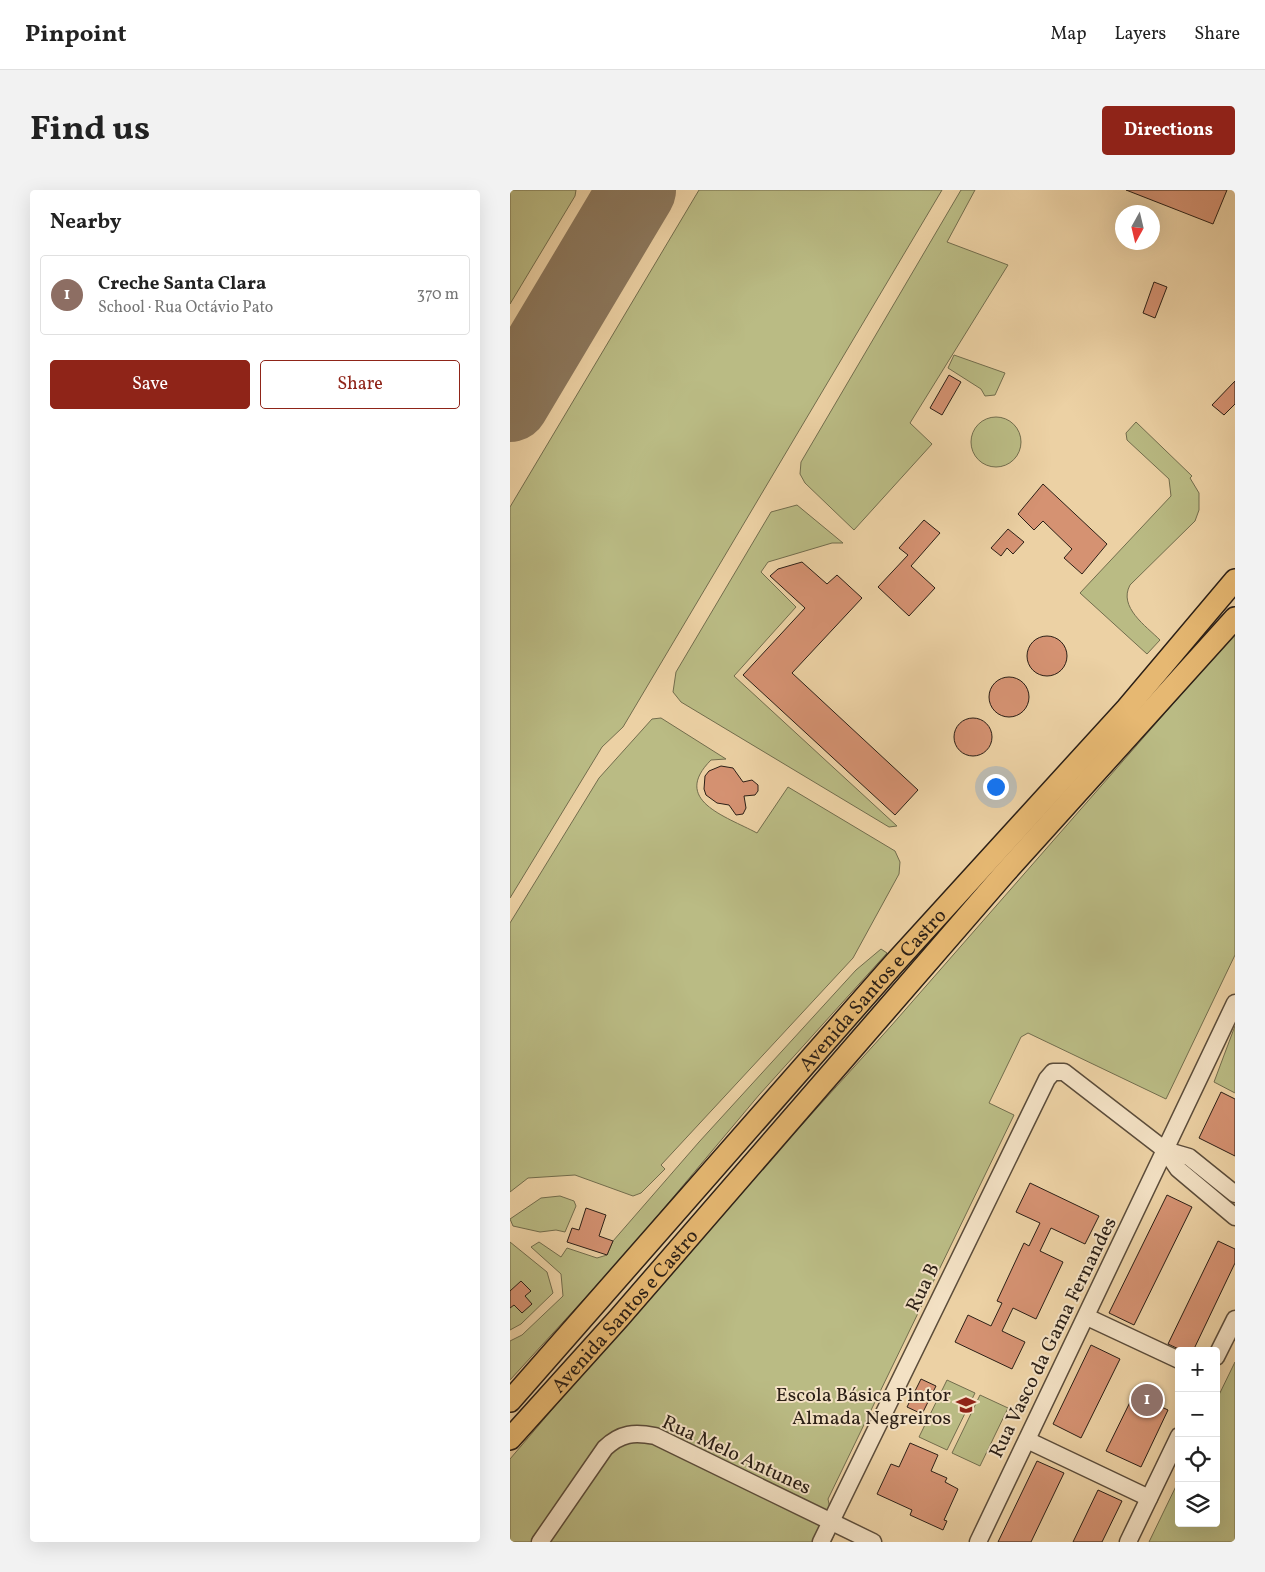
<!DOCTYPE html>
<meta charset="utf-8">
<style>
body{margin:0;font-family:Vollkorn,serif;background:#f2f2f2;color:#222}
.controls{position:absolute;right:15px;bottom:15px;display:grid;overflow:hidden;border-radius:5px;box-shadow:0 5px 20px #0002}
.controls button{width:45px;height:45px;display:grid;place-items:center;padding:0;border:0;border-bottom:1px solid #e0e0e0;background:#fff;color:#222;font:25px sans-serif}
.compass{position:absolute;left:605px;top:15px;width:45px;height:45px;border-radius:50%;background:#fff;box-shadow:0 5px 20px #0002;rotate:188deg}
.you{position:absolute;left:485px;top:596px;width:18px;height:18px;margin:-12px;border:4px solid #fff;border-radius:50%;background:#1a73e8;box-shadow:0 0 0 8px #1a73e833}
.badge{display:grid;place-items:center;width:32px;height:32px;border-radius:50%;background:#8f2418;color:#fff;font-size:16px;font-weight:700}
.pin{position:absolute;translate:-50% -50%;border:2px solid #fff;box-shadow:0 1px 5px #0006}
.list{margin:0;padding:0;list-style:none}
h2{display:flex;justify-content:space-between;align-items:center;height:65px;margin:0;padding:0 20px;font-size:21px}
h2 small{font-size:16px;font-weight:400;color:#767676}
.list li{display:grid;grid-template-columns:32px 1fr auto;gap:15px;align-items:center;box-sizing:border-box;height:80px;margin:0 10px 10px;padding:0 10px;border:1px solid #e0e0e0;border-radius:5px}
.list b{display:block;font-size:19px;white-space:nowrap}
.list p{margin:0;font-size:16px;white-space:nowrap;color:#767676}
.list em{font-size:16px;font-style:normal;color:#767676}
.actions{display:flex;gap:10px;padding:15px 20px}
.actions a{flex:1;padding:11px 0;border:1px solid #8f2418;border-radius:5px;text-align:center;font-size:18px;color:#8f2418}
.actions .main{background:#8f2418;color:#fff}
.icon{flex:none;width:28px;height:28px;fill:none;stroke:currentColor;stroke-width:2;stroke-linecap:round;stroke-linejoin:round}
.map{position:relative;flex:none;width:725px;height:1352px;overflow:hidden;border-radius:5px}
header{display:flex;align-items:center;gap:30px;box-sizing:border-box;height:70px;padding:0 25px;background:#fff;border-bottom:1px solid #e0e0e0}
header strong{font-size:24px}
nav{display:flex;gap:28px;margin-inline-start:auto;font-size:18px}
.intro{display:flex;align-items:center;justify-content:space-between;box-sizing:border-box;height:120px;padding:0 30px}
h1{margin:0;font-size:35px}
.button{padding:12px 22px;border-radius:5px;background:#8f2418;color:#fff;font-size:18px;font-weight:700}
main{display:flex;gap:30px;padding:0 30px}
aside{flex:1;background:#fff;border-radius:5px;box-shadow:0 5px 20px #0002}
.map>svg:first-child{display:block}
.green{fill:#babb84;stroke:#726d4d}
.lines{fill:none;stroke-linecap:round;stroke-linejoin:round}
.taxiway{stroke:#8c785d;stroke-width:31}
.runway{stroke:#8c785d;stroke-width:78}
.building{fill:#d59272;stroke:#2b1f16}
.minor-casing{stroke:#5b4c3a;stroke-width:19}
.major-casing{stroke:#2b1f16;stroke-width:24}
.minor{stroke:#f3e1c4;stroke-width:16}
.major{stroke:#e6b872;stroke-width:21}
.labels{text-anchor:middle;stroke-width:4;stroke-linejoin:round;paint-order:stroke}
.street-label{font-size:20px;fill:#2b1f16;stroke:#f3e1c4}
.poi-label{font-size:20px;fill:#2b1f16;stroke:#f3e1c4;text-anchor:end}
</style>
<header>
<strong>Pinpoint</strong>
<nav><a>Map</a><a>Layers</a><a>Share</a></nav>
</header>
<div class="intro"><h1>Find us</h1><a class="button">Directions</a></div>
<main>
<aside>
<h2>Nearby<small></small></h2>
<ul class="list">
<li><span class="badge" style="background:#8d6e63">1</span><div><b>Creche Santa Clara</b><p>School · Rua Octávio Pato</p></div><em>370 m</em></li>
</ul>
<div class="actions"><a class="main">Save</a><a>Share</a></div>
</aside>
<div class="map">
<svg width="725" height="1352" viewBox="0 0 725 1352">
<rect width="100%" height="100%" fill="#ecd1a4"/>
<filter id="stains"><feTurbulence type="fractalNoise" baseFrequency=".004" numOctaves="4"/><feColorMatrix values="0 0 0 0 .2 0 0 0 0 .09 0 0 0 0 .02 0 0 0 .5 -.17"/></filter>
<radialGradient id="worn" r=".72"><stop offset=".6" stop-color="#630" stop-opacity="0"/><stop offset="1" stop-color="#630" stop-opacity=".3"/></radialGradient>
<g class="green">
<path d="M0,0H66L65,6L0,114Z"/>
<path d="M189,0H432L113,537L92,557L0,708V317Z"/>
<path d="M451,0H465L437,52L498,75L400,233L422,254L344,340L295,293L290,284L291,272Z"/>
<path d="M444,165L495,183L485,205L475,206L471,199L438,178Z"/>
<circle cx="486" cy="252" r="25"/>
<path d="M626,232L682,286L680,288L689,303V320L685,331L620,395C608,417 636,436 650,450L637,464L570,403L661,306L659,289L617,250L616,243Z"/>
<path d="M287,315L333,353H322L258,372L251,382L286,417L224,486L387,636L379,637L171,512L163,502L166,482L261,322Z"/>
<path d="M725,443V765L656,909L518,843L511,847L479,913L504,925L318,1309L325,1343L321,1352H0V1269L168,1072L381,836Z"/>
<path d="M151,528L216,569L201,570C161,610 215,626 247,643L278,597L385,661L390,672L389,684L343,768L151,975L155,979L131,1003L123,1006L65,985L18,988L0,1002V733L89,588L142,529Z"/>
<path d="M371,759L377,763L249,905L118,1061L0,1190V1151L12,1145L53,1106L51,1084L21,1057L29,1052L51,1067L57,1058L87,1068L97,1065L103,1051L189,952L346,780Z"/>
<path d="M725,836V903L704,892Z"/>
<path d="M50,1006L64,1011L66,1016L55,1042L46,1040L30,1042L3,1036L0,1029L31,1008Z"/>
<path d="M0,1052L37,1082L43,1103L11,1134L0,1140Z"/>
<path d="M725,1172V1352H639L669,1290V1333H706V1211Z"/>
<path d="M437,1190L465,1203L437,1260L409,1247Z"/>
<path d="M470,1205L498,1218L470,1276L442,1263Z"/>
</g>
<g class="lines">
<path class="taxiway" d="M114,22L116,0"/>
<path class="runway" d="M0,213L127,0"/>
</g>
<g class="building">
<path d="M616,0H717L703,34Z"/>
<path d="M644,92L657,97L645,128L633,123Z"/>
<path d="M439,185L451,192L432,225L420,218Z"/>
<path d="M725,191V214L714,225L702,215Z"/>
<path d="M533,294L597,354L572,384L554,368L562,359L533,331L524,340L508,324Z"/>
<path d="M414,330L430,343L401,376L425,398L399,426L368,397L398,365L389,358Z"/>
<path d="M498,339L514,352L503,364L497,358L491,366L481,358Z"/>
<path d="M292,372L317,394L327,385L352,408L282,483L408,600L385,625L233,485L295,418L260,386L268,379Z"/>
<circle cx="537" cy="466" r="20"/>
<circle cx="499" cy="507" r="20"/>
<circle cx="463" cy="547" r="19"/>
<path d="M211,576L223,578L233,592L242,590L248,595V601L245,605L234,606L236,618L233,624L226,625L219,615L207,613L196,605L194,599L195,586L199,581Z"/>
<path d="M711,902L725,909V966L689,948Z"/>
<path d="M520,993L589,1026L575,1054L541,1038L530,1061L553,1072L526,1129L503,1118L492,1141L515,1152L502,1179L445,1152L458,1125L481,1136L492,1113L487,1111L514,1053L519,1056L530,1033L506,1022Z"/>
<path d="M657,1005L682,1017L624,1135L599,1123Z"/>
<path d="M76,1018L96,1025L89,1046L103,1051L97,1065L57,1052L62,1038L69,1040Z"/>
<path d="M708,1051L725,1059V1073L683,1161H673L658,1154Z"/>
<path d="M11,1091L21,1101L15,1106L22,1114L12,1123L4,1115L0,1118V1101Z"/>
<path d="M581,1155L610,1169L571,1248L543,1234Z"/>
<path d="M411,1189L426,1196L412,1224L397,1217Z"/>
<path d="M624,1204L658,1220L631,1277L596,1261Z"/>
<path d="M400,1253L428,1265L421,1281L437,1288L435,1292L448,1299L434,1330L437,1331L433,1340L400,1325L402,1320L367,1304L381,1274L389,1277Z"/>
<path d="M527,1271L554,1283L521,1352H488Z"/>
<path d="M588,1300L612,1311L592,1352H563Z"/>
</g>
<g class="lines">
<defs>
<g id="minor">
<path d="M655,960L679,967L725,1004"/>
<path d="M577,1127L669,1170"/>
<path d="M706,1167L725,1129"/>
<path d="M517,1250L639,1308"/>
<path d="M30,1352L95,1258C111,1243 124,1242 145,1246L363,1352"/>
<path d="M311,1352L537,889L543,882H554L655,960L668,979L725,1027"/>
<path d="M468,1352L725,813"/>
<path d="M618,1352L669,1246"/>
</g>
<g id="major">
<path id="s1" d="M0,1211L381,777L617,518L725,390"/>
<path id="s2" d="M0,1249L109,1128L494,684L725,428"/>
</g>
</defs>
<use href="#minor" class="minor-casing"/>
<use href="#major" class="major-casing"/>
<use href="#minor" class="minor"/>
<use href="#major" class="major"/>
</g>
<defs>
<symbol id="school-bare" viewBox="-9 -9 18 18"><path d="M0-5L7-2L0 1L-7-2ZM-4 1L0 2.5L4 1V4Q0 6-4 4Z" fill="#8f2418" stroke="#f3e1c4" stroke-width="2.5" paint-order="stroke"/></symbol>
</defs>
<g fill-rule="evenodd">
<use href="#school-bare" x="442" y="1201" width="28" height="28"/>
</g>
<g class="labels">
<g class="street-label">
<text dy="7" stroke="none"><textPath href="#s1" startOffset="548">Avenida Santos e Castro</textPath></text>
<text transform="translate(412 1097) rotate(-64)" y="7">Rua B</text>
<text dy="7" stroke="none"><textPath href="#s2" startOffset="172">Avenida Santos e Castro</textPath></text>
<text transform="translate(542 1147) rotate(-64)" y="7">Rua Vasco da Gama Fernandes</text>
<text transform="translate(227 1264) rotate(25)" y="7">Rua Melo Antunes</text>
</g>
<g class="poi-label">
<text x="441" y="1211">Escola Básica Pintor<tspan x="441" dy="23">Almada Negreiros</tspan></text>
</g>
</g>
<rect width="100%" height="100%" filter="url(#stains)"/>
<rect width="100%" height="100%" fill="url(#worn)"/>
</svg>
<div class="controls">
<button>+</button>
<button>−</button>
<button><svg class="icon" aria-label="locate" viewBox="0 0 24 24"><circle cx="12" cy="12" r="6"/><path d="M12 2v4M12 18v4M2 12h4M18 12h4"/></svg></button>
<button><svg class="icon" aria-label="layers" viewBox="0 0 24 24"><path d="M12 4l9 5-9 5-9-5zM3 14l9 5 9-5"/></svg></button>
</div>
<svg class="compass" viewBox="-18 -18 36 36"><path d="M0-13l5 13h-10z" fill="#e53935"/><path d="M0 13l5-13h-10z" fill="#767676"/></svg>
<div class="you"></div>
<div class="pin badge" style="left:637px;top:1210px;background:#8d6e63">1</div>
</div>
</main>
